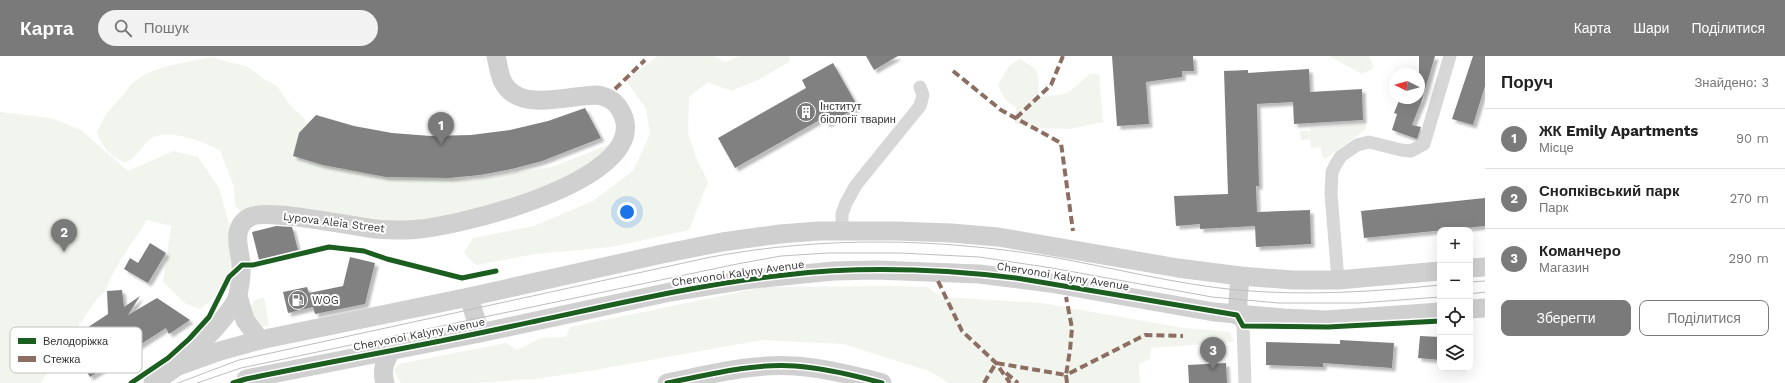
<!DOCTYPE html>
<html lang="uk">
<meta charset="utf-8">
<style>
body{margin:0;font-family:"Work Sans",sans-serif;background:#f2f2f2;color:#222}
.controls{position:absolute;right:12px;bottom:12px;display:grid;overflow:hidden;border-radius:8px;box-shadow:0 4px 16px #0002}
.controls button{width:36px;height:36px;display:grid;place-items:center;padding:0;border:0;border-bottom:1px solid #e0e0e0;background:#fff;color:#222;font:20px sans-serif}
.compass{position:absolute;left:1389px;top:12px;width:36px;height:36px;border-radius:50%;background:#fff;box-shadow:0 4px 16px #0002;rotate:275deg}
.you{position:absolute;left:627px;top:156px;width:14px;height:14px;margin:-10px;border:3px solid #fff;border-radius:50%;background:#1a73e8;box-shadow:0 0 0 6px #1a73e833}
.badge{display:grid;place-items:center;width:26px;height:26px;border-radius:50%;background:#7a7a7a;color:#fff;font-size:13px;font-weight:700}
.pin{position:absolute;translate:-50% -33px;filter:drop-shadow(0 1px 2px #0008)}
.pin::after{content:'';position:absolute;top:21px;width:14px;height:12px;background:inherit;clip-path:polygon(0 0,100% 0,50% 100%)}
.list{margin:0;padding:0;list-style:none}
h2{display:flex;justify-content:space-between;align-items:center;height:52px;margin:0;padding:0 16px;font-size:17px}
h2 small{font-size:13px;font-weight:400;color:#767676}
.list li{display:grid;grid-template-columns:26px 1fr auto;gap:12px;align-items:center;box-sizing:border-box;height:60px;padding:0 16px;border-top:1px solid #e0e0e0}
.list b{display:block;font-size:15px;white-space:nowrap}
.list p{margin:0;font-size:13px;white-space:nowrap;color:#767676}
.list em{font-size:13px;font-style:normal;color:#767676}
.actions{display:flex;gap:8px;padding:12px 16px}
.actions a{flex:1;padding:9px 0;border:1px solid #7a7a7a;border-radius:8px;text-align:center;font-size:14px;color:#7a7a7a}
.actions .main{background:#7a7a7a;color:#fff}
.icon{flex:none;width:22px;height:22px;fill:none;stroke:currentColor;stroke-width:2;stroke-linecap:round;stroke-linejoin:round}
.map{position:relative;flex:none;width:1485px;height:327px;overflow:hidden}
header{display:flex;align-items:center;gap:24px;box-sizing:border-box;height:56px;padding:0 20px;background:#7a7a7a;color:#fff}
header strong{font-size:19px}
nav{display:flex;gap:22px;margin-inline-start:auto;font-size:14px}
.search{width:280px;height:36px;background:#f2f2f2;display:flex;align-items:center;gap:10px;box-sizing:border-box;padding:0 14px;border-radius:22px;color:#767676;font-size:15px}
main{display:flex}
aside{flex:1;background:#fff}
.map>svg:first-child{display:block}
.green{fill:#f1f5ed}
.building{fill:#818181;filter:url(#shadow)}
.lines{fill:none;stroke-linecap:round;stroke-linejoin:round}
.street{stroke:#d7d7d7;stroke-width:13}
.secondary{stroke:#d0d0d0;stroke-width:19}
.tram{stroke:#bebebe;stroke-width:1}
.quiet{stroke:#8d6e63;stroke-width:4;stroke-dasharray:8 4;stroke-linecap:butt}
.cycleway-casing{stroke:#fff;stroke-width:8}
.cycleway{stroke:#1b5e20;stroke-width:5}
.labels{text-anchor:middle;stroke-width:4;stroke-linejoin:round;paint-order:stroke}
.poi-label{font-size:11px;fill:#333;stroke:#fff;text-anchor:start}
.street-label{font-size:11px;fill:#333;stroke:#fff}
.key{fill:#fff;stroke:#c2c2c2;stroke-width:1}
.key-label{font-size:11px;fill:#333}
</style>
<header>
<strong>Карта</strong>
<div class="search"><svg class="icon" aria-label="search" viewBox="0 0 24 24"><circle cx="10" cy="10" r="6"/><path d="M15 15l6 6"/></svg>Пошук</div>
<nav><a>Карта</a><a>Шари</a><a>Поділитися</a></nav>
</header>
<main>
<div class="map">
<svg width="1485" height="327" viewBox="0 0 1485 327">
<defs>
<filter id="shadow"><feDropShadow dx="3.5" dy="3.5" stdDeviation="1" flood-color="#0004"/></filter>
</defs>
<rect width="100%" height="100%" fill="#fff"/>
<g class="green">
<path d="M658,0H714L725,6L740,0H789V6L758,24L731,35L708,26L689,41L688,77L695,99L708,126L689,174L611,191L535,198L476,209L464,197L473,182L534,170L593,145L633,115L650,78L646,53L626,24Z"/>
<path d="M1329,0H1369L1374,12L1362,18Z"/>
<path d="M211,1L248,11L264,23L277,30L290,49L304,62L309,75L424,121L476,124L555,110L620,84L615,92L530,143L411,167L241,156L235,149L234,131L220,94C203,86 165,69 148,85C140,93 136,101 126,107C113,103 101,90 97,76C104,59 111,52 123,39C127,35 130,28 135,25C156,9 186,7 211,1Z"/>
<path d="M1020,3L1036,13L1039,25L1038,42C1045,40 1051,40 1058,39C1070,38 1080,26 1090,18H1099L1103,66L1070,73L1040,72L1015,68L1016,52L1005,43L998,29L1009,10Z"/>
<path d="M0,56L51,62L81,74L128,115L173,95L198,101L219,132L233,183V210L213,243L200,253L186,248L163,226L171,170L147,164C135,183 120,203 110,223C107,229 105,239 98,241L41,327H0Z"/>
<path d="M1365,68L1366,73L1325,103L1322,100L1321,91L1311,92L1310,83L1301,84L1300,75H1310V72Z"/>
<path d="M897,230L927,231L942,241L1042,247L1183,272L1230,276L1234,286L1151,292L1150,303L1139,308L1140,327H949L929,315L843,288L762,284L595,314L536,323L474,327H401L398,323L394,314L399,308L506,287L517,294L541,282L566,281L570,271L764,231Z"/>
<path d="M264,241L269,270L260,271L249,254L255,244Z"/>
</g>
<g class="building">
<path d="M866,0H898L874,14Z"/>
<path d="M1112,0H1193L1194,15H1182V21L1146,26L1149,68L1117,70Z"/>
<path d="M1419,0H1435L1422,44L1412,69L1421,71L1417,83L1392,74L1397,58L1394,57L1400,42H1419Z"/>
<path d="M1473,0H1485V30L1473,69L1452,63Z"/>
<path d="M833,7L858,51L827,68L823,62L735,112L718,82L806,32L802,24Z"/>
<path d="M1309,13L1310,36L1362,33L1363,64L1294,68L1293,46L1257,48L1259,130H1256L1257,156L1310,154L1311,188L1256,191L1255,170L1200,173V168L1176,170L1174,140L1228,138L1224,15L1248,14V17Z"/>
<path d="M585,52L601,82L542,105L512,113L480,119L449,122L386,121L323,109L293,100L299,77L316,59L354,70L392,77L431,80L471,79L510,74L548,65Z"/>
<path d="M1485,142V170L1364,182L1361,155Z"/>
<path d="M276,170L292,171L298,194L259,204L252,176Z"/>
<path d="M150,187L166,197L148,227L124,213L130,202L138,207Z"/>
<path d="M350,201L375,207L365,248L315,258L313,251L288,257L283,236L307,231L309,237L343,230Z"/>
<path d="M122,234L124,251L140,240L128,259L157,242L190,264L169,278L166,272L90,321L67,285L108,258L107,235Z"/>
<path d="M1420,280L1440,281V304L1418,302Z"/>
<path d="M1340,284L1394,287L1392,312L1323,307V311L1266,309V286L1340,288Z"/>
<path d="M1226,307L1227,327H1189L1188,309Z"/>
</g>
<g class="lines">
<g class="street">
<path d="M842,174V158L846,147L856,129L920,50L923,39L920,31"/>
<path d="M1338,224L1331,138L1332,116L1336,108L1341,100L1357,89L1369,86L1401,94L1411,95L1424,88L1450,0"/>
<path d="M1237,259L1243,270L1245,327"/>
</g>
<g class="secondary">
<path d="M1470,212L1485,211"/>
<path d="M238,240L245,264L260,284"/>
<path d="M469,241L480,277"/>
<path d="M1470,253L1485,252"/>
<path d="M1237,259L1240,220"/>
<path d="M182,306C195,294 234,255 238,239C240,229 242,216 241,207C239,191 231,171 250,161C268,152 350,170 375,173C385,174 396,174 407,174C451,173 644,127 624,62C619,48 611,41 597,39C568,39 517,58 502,24C499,17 498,8 496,0"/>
<path d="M246,323L480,277L670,236L745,224L833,215L876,214L979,218L1050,227L1214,256L1284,262L1326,264L1440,256"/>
<path d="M153,327L178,310L220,295L260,284L469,241L662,198L722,186L780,178L819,175H896L951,177L998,181L1178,212L1240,220L1293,224H1338L1440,215"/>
<path d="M385,327C381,314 385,306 391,294"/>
<path d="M667,327C708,319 752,307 795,310C825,312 853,319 882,327"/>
</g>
<g class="tram">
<path d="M1470,226L1485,225"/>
<path d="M1470,238L1485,236"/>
<path d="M178,327L239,304L711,201C823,180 939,182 1052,201C1114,212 1175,228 1237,234C1305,240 1372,236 1440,229"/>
<path d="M197,327L241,312L737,208L781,200L828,197H900L979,201L1052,212L1212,241L1279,247H1360L1440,241"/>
</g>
<g class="quiet">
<path d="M953,15L1001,54L1061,87L1073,175"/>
<path d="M615,33L645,4"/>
<path d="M1016,62L1051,29L1063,0"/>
<path d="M938,225L962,275L996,307L1010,327"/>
<path d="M1006,317L1018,327"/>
<path d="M984,327L996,307L1066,319L1070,294L1072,272L1066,241"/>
<path d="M1067,327L1066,319L1145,279L1183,280"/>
</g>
<defs>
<g id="cycleway">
<path d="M131,327L168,302L189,283L209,261L229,221L242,209H253L329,191L364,195L387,203L462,222L496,215"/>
<path d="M233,327L246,323C333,305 421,290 508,271C600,252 691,229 785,219C862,210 940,213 1016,222L1237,259L1243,270L1328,271L1440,265"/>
<path d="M667,327C708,319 752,307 795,310C825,312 853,319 882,327"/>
</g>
</defs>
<use href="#cycleway" class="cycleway-casing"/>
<use href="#cycleway" class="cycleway"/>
</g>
<defs>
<symbol id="building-disc" viewBox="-11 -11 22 22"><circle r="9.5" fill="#7a7a7a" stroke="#fff"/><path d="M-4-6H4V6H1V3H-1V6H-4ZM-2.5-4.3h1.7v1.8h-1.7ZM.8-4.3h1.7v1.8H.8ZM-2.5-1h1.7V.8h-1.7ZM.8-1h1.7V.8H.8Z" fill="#fff"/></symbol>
<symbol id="fuel-disc" viewBox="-11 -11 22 22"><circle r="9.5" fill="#7a7a7a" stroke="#fff"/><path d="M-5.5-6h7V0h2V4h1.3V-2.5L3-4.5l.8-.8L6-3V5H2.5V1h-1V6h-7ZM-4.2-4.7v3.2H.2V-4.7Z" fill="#fff"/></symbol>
</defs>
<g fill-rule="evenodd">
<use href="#building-disc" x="795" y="45" width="22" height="22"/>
<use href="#fuel-disc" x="287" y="233" width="22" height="22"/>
</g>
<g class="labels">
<g class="poi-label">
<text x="820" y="54">Інститут<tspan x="820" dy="13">біології тварин</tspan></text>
<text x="312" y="248">WOG</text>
</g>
<g class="street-label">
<text transform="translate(334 166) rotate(7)" y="4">Lypova Aleia Street</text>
<text transform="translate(738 217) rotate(-8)" y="4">Chervonoi Kalyny Avenue</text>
<text transform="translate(1063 220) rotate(9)" y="4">Chervonoi Kalyny Avenue</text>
<text transform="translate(419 278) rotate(-11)" y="4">Chervonoi Kalyny Avenue</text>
</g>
</g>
<rect x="10" y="271" width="132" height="46" rx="6" class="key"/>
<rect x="18" y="282" width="18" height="6" fill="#1b5e20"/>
<rect x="18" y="300" width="18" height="6" fill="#8d6e63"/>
<g class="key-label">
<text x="43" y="289">Велодоріжка</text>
<text x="43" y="307">Стежка</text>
</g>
</svg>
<div class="controls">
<button>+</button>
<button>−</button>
<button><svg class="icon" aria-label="locate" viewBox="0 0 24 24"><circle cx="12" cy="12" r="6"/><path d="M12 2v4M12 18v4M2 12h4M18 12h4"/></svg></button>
<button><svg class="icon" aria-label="layers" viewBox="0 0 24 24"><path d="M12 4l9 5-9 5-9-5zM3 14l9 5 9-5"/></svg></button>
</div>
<svg class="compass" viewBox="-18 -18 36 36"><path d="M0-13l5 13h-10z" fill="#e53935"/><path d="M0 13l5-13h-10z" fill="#767676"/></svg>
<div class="you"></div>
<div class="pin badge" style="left:441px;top:89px">1</div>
<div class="pin badge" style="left:64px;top:196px">2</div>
<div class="pin badge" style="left:1213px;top:314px">3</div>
</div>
<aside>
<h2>Поруч<small>Знайдено: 3</small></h2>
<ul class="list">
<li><span class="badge">1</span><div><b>ЖК Emily Apartments</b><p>Місце</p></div><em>90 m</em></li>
<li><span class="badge">2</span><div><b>Снопківський парк</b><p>Парк</p></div><em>270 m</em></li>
<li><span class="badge">3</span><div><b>Команчеро</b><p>Магазин</p></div><em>290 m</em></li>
</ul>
<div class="actions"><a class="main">Зберегти</a><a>Поділитися</a></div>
</aside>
</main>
